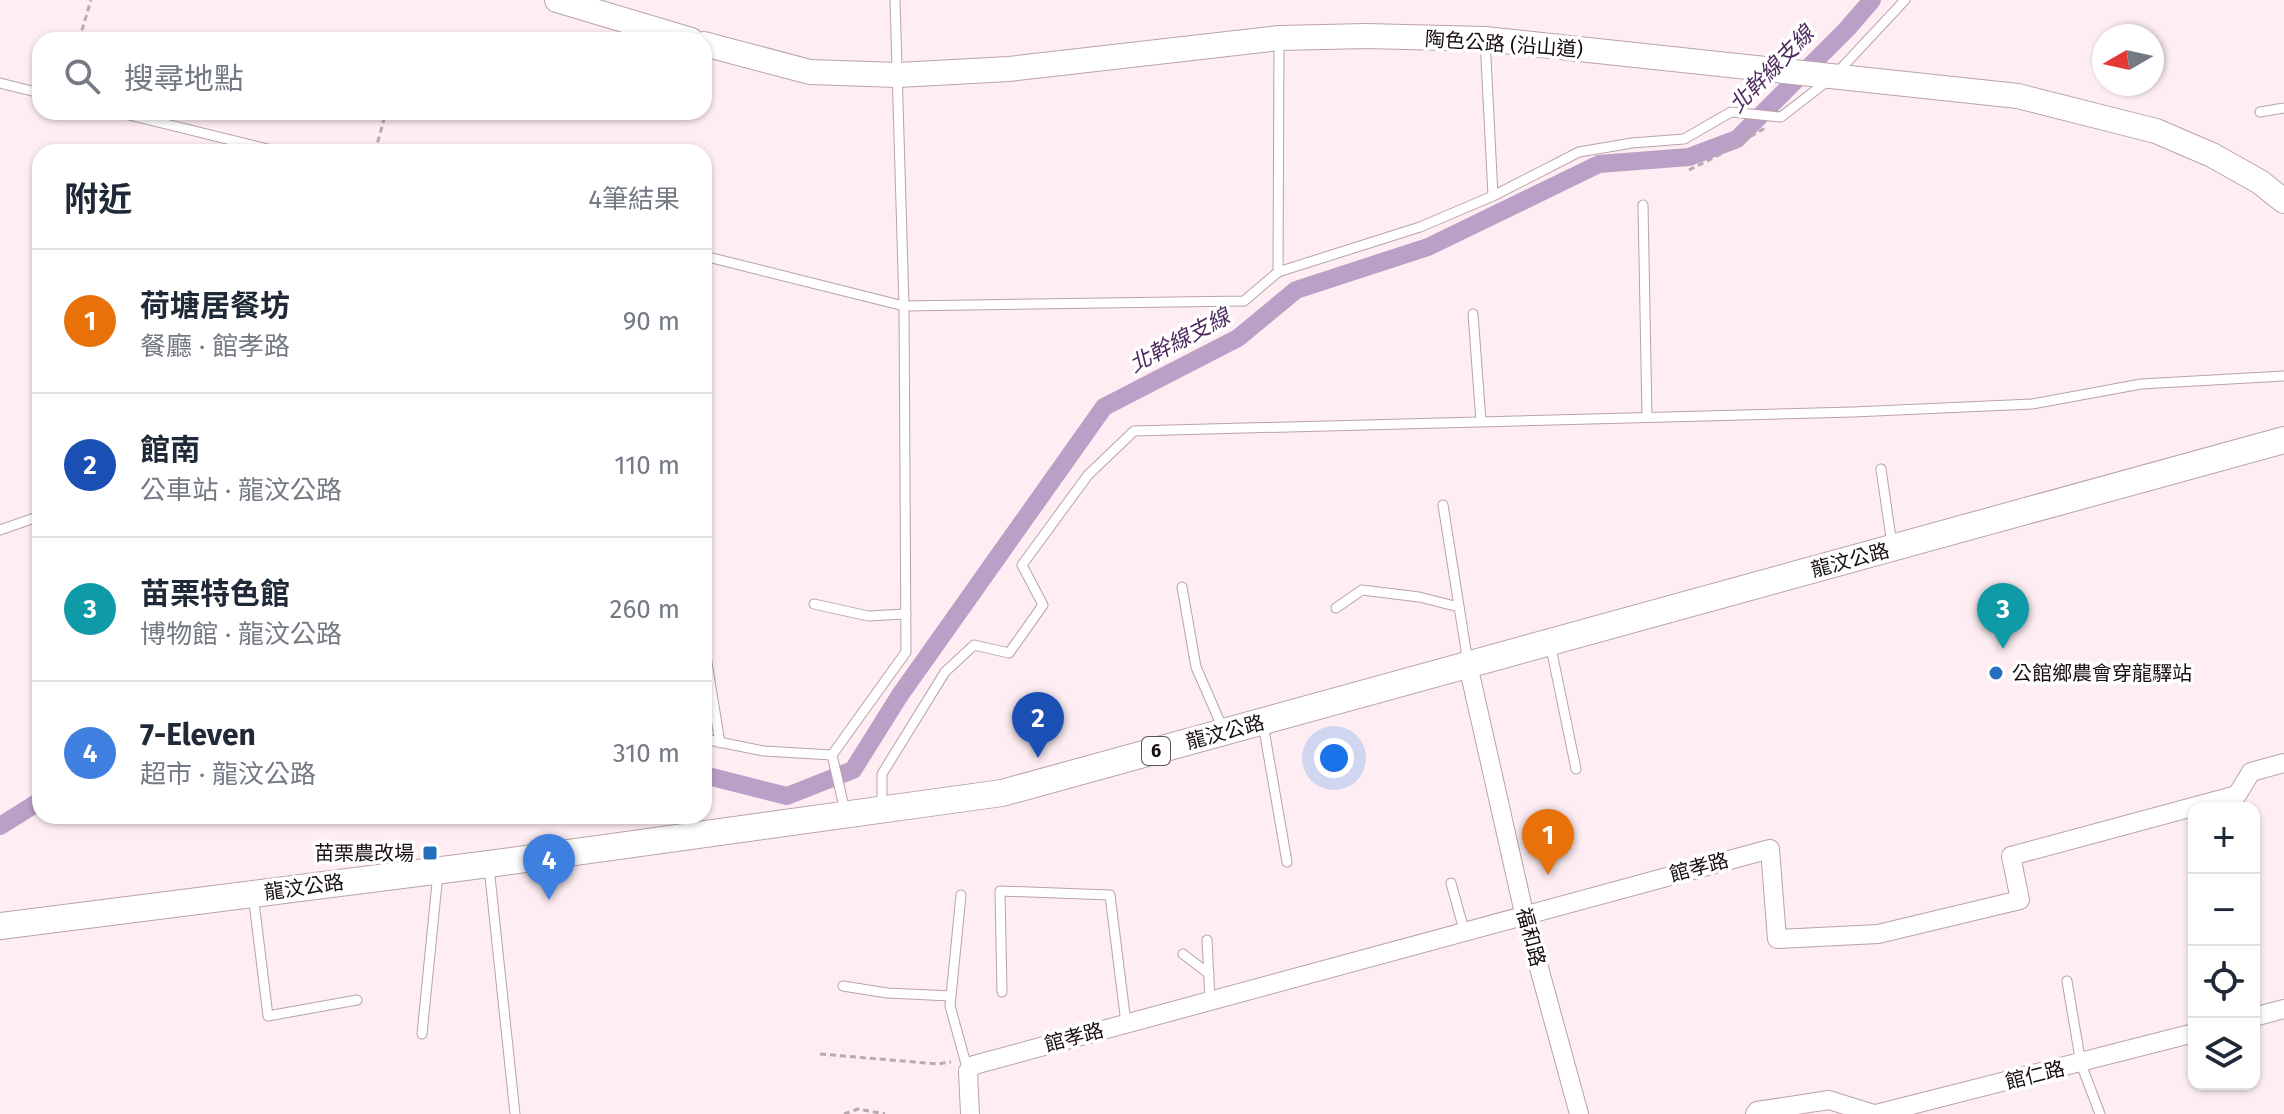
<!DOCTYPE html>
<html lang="zh-TW">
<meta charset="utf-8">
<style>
body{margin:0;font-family:"Fira Sans","Noto Sans TC",sans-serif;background:#f2f2f3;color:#1f2937}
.controls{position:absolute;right:24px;bottom:24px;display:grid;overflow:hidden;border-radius:16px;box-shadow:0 2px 6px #0004}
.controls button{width:72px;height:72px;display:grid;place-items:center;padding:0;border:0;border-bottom:2px solid #e0e1e3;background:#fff;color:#1f2937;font:40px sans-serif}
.compass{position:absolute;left:2092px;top:24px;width:72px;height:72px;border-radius:50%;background:#fff;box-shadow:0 2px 6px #0004;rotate:261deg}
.you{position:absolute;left:1334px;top:758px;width:28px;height:28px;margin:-20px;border:6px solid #fff;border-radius:50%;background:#1a73e8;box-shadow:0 0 0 12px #1a73e833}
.badge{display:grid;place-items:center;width:52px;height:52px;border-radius:50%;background:#1a73e8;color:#fff;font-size:26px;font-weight:700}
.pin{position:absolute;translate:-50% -66px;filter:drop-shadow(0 2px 4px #0008)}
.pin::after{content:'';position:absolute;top:42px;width:28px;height:24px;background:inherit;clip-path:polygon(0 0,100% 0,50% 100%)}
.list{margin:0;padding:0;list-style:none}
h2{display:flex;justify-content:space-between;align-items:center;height:104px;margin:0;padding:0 32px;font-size:34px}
h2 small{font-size:26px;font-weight:400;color:#747a83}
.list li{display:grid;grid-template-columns:52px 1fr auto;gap:24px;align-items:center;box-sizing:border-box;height:144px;padding:0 32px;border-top:2px solid #e0e1e3}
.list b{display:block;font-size:30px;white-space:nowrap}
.list p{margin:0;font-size:26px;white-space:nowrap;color:#747a83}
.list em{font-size:26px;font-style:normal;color:#747a83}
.icon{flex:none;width:44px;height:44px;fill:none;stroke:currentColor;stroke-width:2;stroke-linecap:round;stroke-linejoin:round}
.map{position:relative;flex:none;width:2284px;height:1114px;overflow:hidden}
.search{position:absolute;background:#fff;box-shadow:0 2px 6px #0004;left:32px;top:32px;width:680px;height:88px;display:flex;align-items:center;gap:20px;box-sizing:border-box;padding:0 28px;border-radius:24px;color:#747a83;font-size:30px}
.panel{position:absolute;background:#fff;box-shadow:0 2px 6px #0004;left:32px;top:144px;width:680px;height:680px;border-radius:24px}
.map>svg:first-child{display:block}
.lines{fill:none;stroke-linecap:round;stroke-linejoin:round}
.canal{stroke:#ba9fc7;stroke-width:18}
.service-casing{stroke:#baa2aa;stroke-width:11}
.minor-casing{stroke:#baa2aa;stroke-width:20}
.secondary-casing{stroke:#baa2aa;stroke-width:26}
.primary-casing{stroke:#baa2aa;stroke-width:28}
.path{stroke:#b8aaaf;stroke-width:3;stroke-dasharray:6 4;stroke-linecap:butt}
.service{stroke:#fff;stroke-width:9}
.minor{stroke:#fff;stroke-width:18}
.secondary{stroke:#fff;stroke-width:24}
.primary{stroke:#fff;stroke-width:26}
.poi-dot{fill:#2470bf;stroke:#fff;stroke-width:3}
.labels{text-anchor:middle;stroke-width:7;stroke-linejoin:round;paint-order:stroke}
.shield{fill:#fff;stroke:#5d5659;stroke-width:2}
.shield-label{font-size:18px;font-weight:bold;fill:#170e12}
.street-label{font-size:20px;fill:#170e12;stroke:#fff}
.poi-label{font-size:20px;fill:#170e12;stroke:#fff;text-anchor:start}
.water-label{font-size:22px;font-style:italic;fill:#4f2c5f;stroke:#fff}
</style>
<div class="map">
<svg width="2284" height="1114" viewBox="0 0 2284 1114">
<rect width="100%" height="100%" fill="#feeef3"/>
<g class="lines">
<g class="canal">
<path d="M704,775L787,796L853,770L900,695L1104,407L1238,338L1296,290L1428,247L1599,164L1689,157L1737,139L1847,29L1872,0"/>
<path d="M0,826L40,801"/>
</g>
<defs>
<g id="service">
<path d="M1485,39L1493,196"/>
<path d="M0,83L40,93"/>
<path d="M117,112L280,152"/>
<path d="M2260,112L2284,108"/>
<path d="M1643,205L1647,417"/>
<path d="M704,256L904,306L1244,301L1278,272L1420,227L1493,196L1579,152L1632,143L1684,139L1731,112L1781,117L1834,76L1905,0"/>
<path d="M1278,272L1279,41"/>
<path d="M1473,314L1481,421"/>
<path d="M1881,469L1892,545"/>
<path d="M1443,505L1468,663"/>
<path d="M0,530L40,516"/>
<path d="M1182,587L1196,667L1223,729"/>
<path d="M814,604L868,616L906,614"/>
<path d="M1336,608L1362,590L1419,597L1459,607"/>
<path d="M1550,643L1576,769"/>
<path d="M704,644L720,743"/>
<path d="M1263,724L1287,862"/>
<path d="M704,739L764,751L832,755"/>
<path d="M882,808V774L945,672L974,645L1009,653L1043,605L1022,565L1088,475L1134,431L1853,412L2032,404L2141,384L2284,376"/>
<path d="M845,811L832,755L906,652L904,306L895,0"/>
<path d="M489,867L515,1114"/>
<path d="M1451,883L1464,930"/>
<path d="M253,894L268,1016L357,1000"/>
<path d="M961,895L950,1006L968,1071"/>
<path d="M1207,940L1210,1000"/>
<path d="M1183,954L1209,974"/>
<path d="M2067,981L2081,1064L2100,1114"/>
<path d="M843,986L887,993L951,996"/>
<path d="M1002,992L1000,891L1110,895L1126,1023"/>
<path d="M422,1034L438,873"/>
</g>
<g id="minor">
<path d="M1468,665L1524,913L1579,1114"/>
<path d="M2254,1017L2284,1009"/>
<path d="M970,1114L968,1071L974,1065L1770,849L1777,939L1878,934L2020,900L2011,856L2237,795L2251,772L2284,763"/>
<path d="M1755,1114L1757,1111L1829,1100L1874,1114"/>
<path d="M1876,1114L2194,1033"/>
</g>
<g id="secondary">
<path d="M557,0L691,40"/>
<path d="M704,44L810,72L898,75L1009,69L1279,38L1366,36L1485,39L2018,96L2156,131L2212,155L2260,182L2284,201"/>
</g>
<path id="primary" d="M0,926L489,864L1002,793L2284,440"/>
</defs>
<use href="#service" class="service-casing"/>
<use href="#minor" class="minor-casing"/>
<use href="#secondary" class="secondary-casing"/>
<use href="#primary" class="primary-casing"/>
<g class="path">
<path d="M79,40L91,0"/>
<path d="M375,152L386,112"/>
<path d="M1689,170L1719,155L1765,128"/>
<path d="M820,1054L938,1064L951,1062"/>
<path d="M844,1114L858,1109L885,1114"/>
</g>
<use href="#service" class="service"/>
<use href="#minor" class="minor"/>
<use href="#secondary" class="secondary"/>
<use href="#primary" class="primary"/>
</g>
<g class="poi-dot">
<circle cx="1996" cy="673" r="8"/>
<rect x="422" y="845" width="16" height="16" rx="4"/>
</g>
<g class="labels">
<rect class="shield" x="1142" y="737" width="28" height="28" rx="6"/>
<g class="shield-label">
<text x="1156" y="757">6</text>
</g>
<g class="street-label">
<text transform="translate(1504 44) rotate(4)" y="7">陶色公路 (沿山道)</text>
<text transform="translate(1850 560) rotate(-15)" y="7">龍汶公路</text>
<text transform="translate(1225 732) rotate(-15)" y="7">龍汶公路</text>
<text transform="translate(1699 867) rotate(-15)" y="7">館孝路</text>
<text transform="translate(304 887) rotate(-8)" y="7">龍汶公路</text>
<text transform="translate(1531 937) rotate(75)" y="7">福和路</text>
<text transform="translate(1074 1037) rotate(-15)" y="7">館孝路</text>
<text transform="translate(2035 1075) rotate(-14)" y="7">館仁路</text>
</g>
<g class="poi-label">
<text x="2012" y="680">公館鄉農會穿龍驛站</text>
<text x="414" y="860" text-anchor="end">苗栗農改場</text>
</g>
<g class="water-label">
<text transform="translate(1771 69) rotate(-46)" y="8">北幹線支線</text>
<text transform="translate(1179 340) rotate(-28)" y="8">北幹線支線</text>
</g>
</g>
</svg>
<div class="controls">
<button>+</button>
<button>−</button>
<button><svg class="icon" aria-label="locate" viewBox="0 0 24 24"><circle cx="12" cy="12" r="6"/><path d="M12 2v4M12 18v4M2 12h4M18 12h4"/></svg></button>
<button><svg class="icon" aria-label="layers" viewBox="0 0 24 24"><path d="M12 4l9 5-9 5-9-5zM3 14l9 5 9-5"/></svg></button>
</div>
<svg class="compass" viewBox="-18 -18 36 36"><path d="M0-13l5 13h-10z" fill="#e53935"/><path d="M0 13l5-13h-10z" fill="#747a83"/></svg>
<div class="you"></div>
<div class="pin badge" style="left:1548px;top:875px;background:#e8710a">1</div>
<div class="pin badge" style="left:1038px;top:758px;background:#1a4fb4">2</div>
<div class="pin badge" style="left:2003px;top:649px;background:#0f9aa8">3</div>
<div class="pin badge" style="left:549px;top:900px;background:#3f7fe0">4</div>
<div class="search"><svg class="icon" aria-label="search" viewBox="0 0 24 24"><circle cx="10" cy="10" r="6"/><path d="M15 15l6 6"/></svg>搜尋地點</div>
<section class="panel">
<h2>附近<small>4筆結果</small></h2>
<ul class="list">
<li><span class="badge" style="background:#e8710a">1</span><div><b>荷塘居餐坊</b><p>餐廳 · 館孝路</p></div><em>90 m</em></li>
<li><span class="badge" style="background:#1a4fb4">2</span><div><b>館南</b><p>公車站 · 龍汶公路</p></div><em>110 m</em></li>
<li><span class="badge" style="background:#0f9aa8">3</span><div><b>苗栗特色館</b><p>博物館 · 龍汶公路</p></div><em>260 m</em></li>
<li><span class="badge" style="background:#3f7fe0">4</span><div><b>7-Eleven</b><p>超市 · 龍汶公路</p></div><em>310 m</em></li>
</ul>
</section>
</div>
